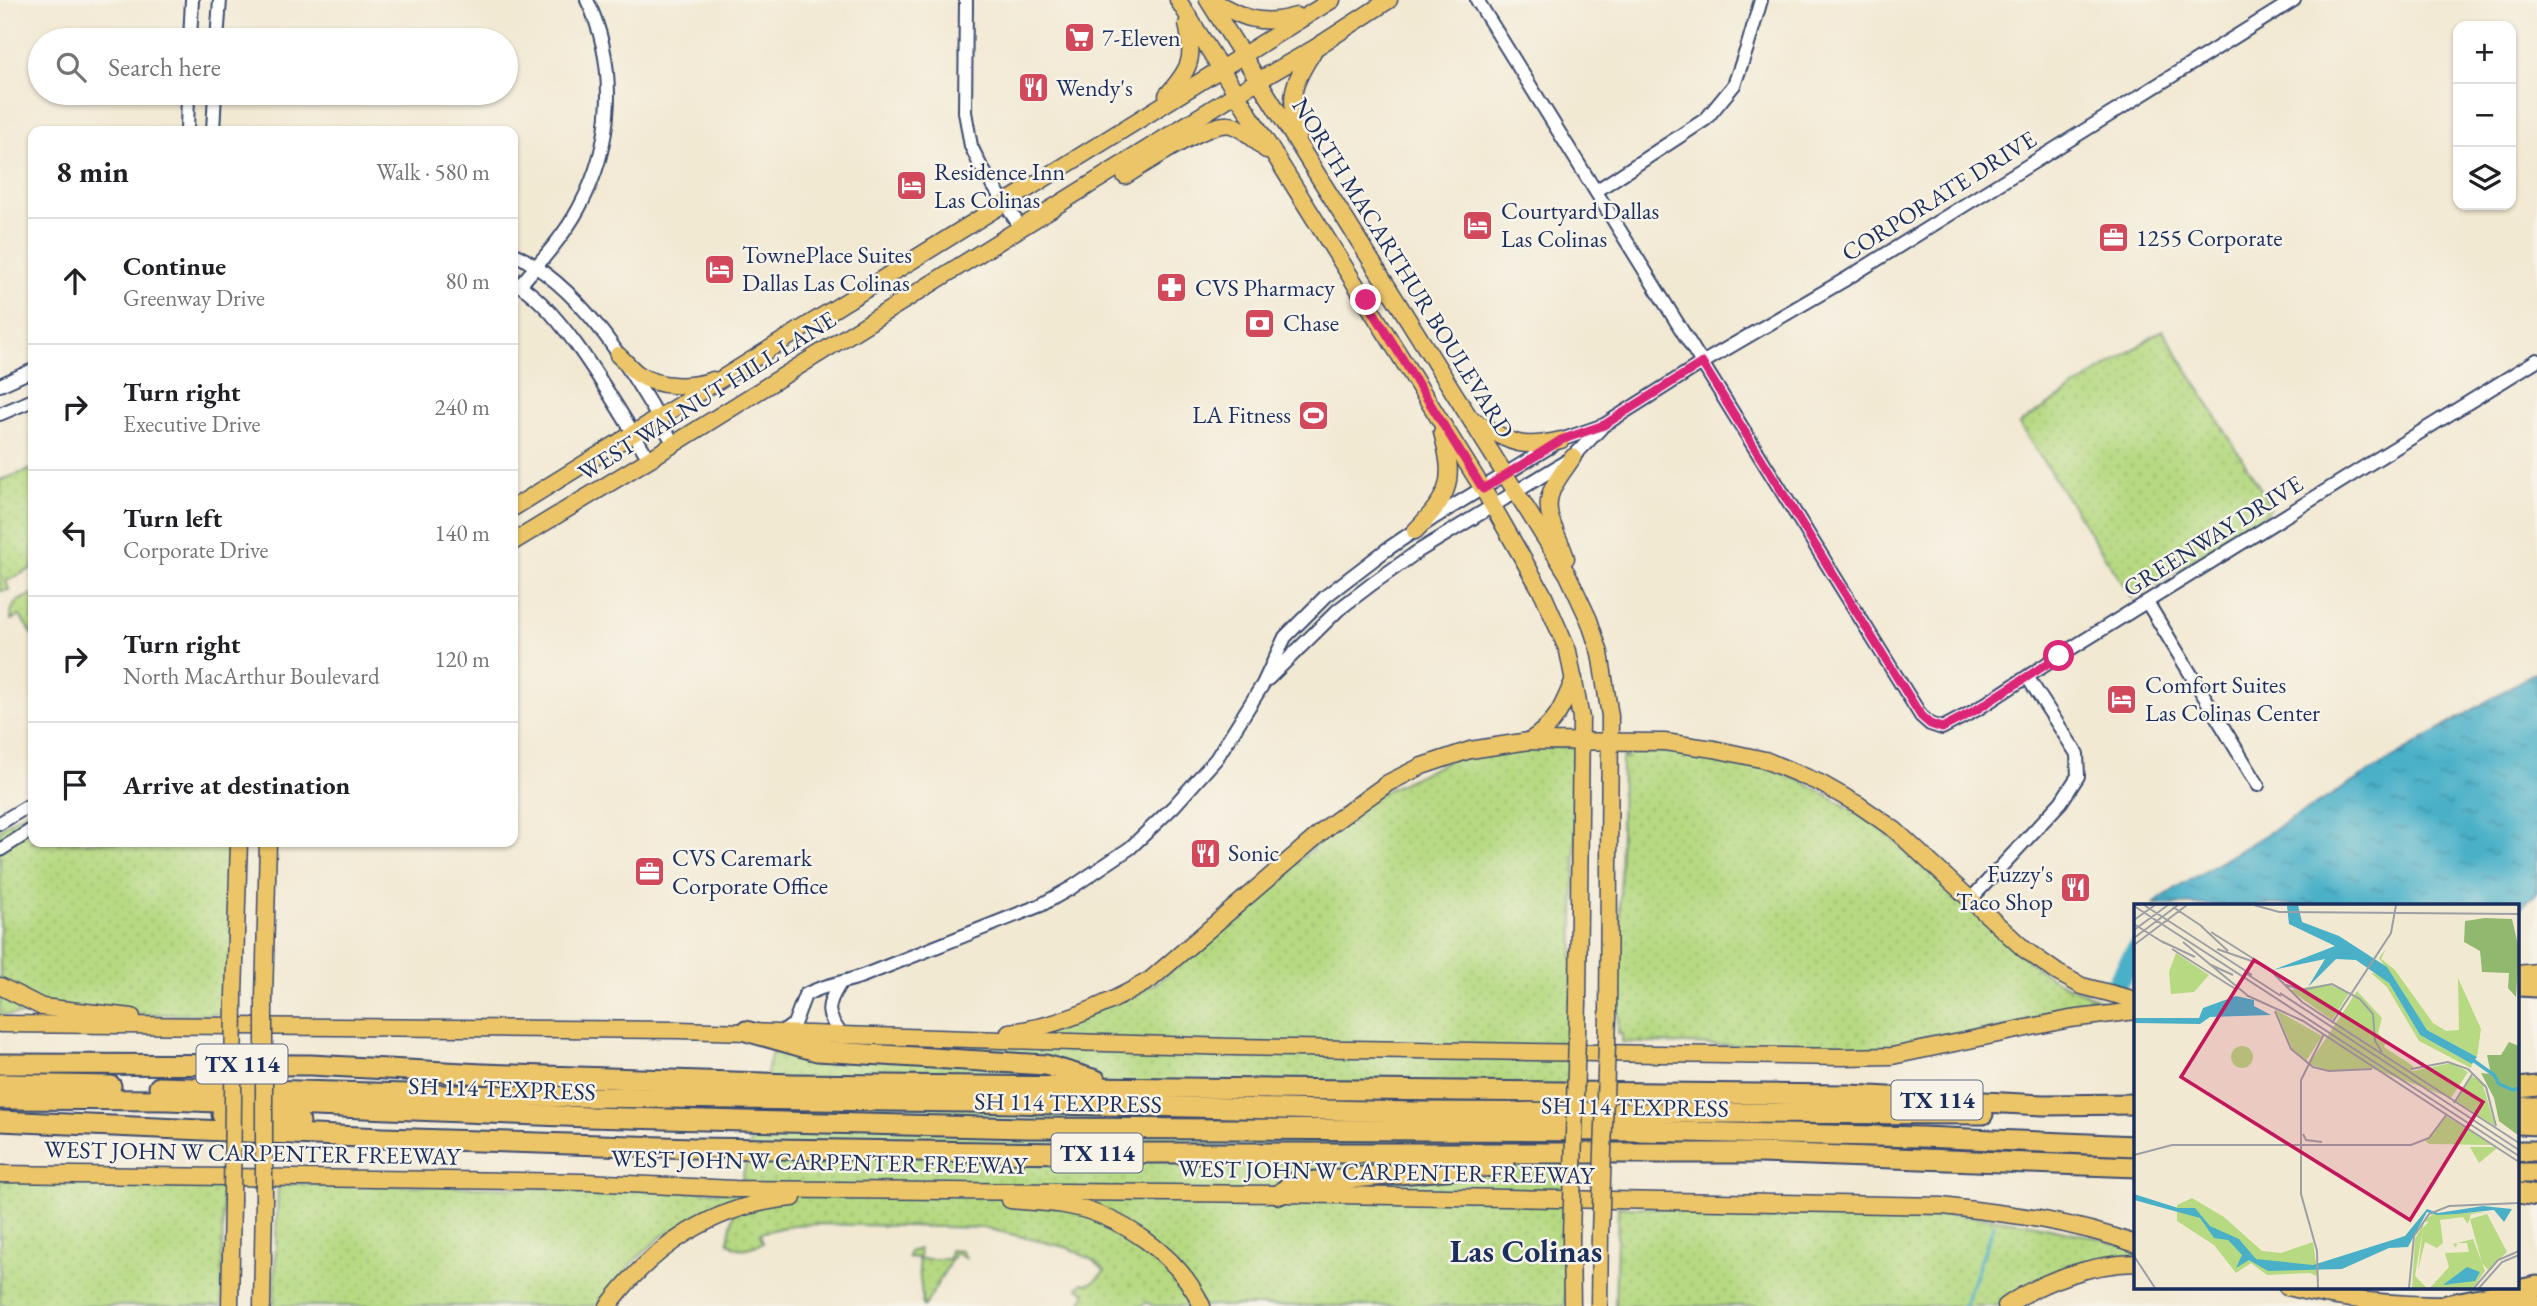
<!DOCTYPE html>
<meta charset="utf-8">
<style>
body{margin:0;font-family:"EB Garamond",serif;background:#f6f6f6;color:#202124}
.controls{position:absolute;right:21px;top:21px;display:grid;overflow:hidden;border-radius:14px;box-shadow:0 2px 5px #0004}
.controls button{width:63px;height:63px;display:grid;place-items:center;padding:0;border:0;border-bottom:2px solid #e0e0e0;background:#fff;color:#202124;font:35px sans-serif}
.stop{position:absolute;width:21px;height:21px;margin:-16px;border:5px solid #db2777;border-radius:50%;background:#fff}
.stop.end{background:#db2777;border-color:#fff;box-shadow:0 2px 7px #0008}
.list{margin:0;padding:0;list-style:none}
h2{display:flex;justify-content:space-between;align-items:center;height:91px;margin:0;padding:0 28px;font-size:30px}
h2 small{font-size:23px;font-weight:400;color:#757577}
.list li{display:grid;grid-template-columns:46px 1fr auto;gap:21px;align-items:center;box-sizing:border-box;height:126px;padding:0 28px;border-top:2px solid #e0e0e0}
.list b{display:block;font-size:26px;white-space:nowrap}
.list p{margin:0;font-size:23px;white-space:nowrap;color:#757577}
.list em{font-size:23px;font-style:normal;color:#757577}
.icon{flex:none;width:38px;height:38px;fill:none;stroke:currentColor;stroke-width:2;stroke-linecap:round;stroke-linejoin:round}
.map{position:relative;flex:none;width:2537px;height:1306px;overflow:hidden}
.search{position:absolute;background:#fff;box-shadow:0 2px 5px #0004;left:28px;top:28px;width:490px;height:77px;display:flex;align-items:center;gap:18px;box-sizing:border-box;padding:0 24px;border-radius:38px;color:#757577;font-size:26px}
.panel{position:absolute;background:#fff;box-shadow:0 2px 5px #0004;left:28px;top:126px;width:490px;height:721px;border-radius:14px}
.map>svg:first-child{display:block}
.grass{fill:url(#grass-dots);stroke:#688470;stroke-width:2}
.water{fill:url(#water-ripples);stroke:#327093;stroke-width:2}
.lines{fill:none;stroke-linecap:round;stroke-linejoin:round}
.stream{stroke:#49b0c8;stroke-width:3.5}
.river{stroke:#49b0c8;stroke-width:21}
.minor-casing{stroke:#3b4b70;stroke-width:16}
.major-casing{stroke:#3b4b70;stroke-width:19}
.highway-casing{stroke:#3b4b70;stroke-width:23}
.minor{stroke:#fff;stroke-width:12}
.major{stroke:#edc569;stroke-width:16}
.highway{stroke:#edc569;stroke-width:19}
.major-bridge-casing{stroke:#3b4b70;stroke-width:19;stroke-linecap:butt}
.major-bridge{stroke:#edc569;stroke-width:16}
.route{stroke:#db2777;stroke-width:9}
.labels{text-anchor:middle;stroke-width:5;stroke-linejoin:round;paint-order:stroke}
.shield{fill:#f7f3e8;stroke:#5d6a87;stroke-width:2}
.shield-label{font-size:23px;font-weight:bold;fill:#1b2f5e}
.poi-label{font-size:24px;fill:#1b2f5e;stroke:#f7f3e8;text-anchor:start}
.street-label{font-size:24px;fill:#1b2f5e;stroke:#f7f3e8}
.district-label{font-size:32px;font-weight:bold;fill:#1b2f5e;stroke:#f7f3e8}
.inset-river{fill:none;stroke:#49b0c8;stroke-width:3.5}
.inset-road{fill:none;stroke:#9c9fa4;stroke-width:2}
.view{fill:#c2185b;fill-opacity:0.15;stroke:#c2185b;stroke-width:3.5}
.inset-edge{fill:none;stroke:#1b2f5e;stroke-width:3.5}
</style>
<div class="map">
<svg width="2537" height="1306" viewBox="0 0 2537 1306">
<defs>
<pattern id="grass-dots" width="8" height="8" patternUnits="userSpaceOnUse" patternTransform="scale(1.75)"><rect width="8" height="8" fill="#b6d981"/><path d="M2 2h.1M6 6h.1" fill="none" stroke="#9cbb72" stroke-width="1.8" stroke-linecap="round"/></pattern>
<pattern id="water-ripples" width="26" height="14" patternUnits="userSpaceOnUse" patternTransform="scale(1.75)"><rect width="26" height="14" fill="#49b0c8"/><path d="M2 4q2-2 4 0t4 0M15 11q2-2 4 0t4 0" fill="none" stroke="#3c90a6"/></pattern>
</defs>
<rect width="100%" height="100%" fill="#f7f3e8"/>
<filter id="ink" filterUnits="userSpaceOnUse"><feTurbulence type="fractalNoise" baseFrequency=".0143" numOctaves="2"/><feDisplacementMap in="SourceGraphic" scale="14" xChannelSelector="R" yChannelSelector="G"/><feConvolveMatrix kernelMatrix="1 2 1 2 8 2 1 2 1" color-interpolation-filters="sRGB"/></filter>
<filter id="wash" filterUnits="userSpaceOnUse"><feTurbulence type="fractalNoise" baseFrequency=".00686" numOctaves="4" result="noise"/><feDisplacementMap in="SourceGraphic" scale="28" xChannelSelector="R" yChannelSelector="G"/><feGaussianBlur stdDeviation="1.57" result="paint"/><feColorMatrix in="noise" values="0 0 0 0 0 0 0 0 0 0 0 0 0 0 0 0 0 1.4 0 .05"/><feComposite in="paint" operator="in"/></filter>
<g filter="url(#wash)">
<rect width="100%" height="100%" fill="#f2e9d3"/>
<g class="grass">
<path d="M2163,330L2268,501L2270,507L2264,516L2132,598L2019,424Z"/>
<path d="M33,469V568L6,581L9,590L0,591V480Z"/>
<path d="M33,594V636L20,616L11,620C10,603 18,600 33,594Z"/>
<path d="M1578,746L1565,1306H1154L1146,1302L1143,1306H1079L1086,1293L1078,1288L1082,1283C1092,1287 1098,1277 1105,1271L1094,1261L1069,1248L985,1228L815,1224L793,1225L760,1233L763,1243C749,1247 739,1254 728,1241L736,1200L662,1236L633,1262L601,1306H274L278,1183L739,1192L773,1047H921L1066,1023L1155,984L1207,942L1368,799L1470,751Z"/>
<path d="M1628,750L1687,751L1771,769L1804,782L1875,823L2038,969L2063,984L2115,1006L1927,1042L1875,1050L1622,1042V1034H1618L1622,760L1624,753L1625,759H1627Z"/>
<path d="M33,807V842H237L231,1014L0,1015V828Z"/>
<path d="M0,1179L223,1182L222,1306H0Z"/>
<path d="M1618,1207L1894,1212L1974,1216L2026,1223L2098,1238L2136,1249V1257L2016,1292L1996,1306H1615Z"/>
<path d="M919,1249L920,1259H949L950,1250L961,1251L965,1258L955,1253L925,1306H923L918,1258L908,1257L909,1252Z"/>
</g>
<path class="water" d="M2537,671V893L2518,909V905H2153L2164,896Z"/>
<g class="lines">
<path class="stream" d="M1964,1306L1994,1225"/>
<path class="river" d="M2118,982L2136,951"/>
</g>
</g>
<g filter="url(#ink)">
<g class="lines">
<defs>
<g id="minor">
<path d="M966,0L965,112L971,146L981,167L1021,228"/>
<path d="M1477,0L1921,716L1930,724L1942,728L1976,710L2059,656L2537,360"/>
<path d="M190,40L192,0"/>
<path d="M217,40L220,0"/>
<path d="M187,131L188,93"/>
<path d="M213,131L215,93"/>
<path d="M1596,191L1706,119L1734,85L1747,48L1761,0"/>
<path d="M513,253C589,292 631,373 674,444"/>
<path d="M513,282C561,304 620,413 649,459"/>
<path d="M520,285C541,261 564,236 579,208C614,144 618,65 587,0"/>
<path d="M0,385L33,370"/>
<path d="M0,414L33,400"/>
<path d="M2147,602L2258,785"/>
<path d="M1268,679L1338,610L1372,584L1417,552L1573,457L1601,428"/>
<path d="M0,823L33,803"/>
<path d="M0,850L33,829"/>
<path d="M1971,899L2061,802L2078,776L2077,754L2028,678"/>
<path d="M839,985C825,1007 826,1015 842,1035"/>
<path d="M783,1032L794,1024L805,995C824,984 845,983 865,975L1041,905L1071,888L1130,848L1174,806L1216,759L1263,684L1285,637L1326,596L1386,550L1432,519L1561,440L1604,425L1702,363L1846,279L2294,0"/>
</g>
<g id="major">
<path d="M1178,0L1483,489L1543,594L1568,651L1581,718L1578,1002"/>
<path d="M1208,0L1568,575L1589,620L1600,653L1610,716L1608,1017"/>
<path d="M1211,0C1242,17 1260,27 1296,16"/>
<path d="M1167,95C1190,69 1195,59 1187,24"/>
<path d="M1298,135C1290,94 1290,88 1313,52"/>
<path d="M1125,176C1146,164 1209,120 1231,125C1244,128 1256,141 1266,150"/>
<path d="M618,355C625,361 631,369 638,374C658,388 692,388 713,380"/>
<path d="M1473,420C1511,442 1517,450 1561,440"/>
<path d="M513,508L1332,0"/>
<path d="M1415,531C1451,494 1455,481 1442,432"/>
<path d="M513,542L674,444L1237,93L1315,48L1389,0"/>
<path d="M1566,558C1560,537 1541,513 1552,490C1557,478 1566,468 1573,457"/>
<path d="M1529,741C1557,723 1562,708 1574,679"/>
<path d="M2518,974L2537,972"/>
<path d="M0,986L42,1007L132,1017"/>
<path d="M234,995L239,842"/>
<path d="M264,998L268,842"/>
<path d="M0,1024L679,1030L1232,1047L1842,1057L1892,1056L2070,1019L2136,1011"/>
<path d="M1009,1032C1059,1027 1107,1005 1150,980L1330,825L1388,783L1422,766L1470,750L1529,741L1664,742L1714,749L1765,760L1820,783L1859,805L1895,830L2024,949L2058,973L2082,986L2136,1000"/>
<path d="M0,1174L585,1182L735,1189L1280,1194L1943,1206C2011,1214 2071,1221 2136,1244"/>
<path d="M1010,1200C1028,1202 1046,1202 1064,1205C1119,1214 1179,1255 1202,1306"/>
<path d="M1571,1236L1572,1306"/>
<path d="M2287,1287C2345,1302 2417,1306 2477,1305C2497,1305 2517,1303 2537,1303"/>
<path d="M230,1306L232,1201"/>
<path d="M262,1306L264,1200"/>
<path d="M608,1306C654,1245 716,1204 793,1198"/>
<path d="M1599,1306L1600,1233"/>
<path d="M2006,1306C2043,1280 2091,1264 2136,1263"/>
</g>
<g id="highway">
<path d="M2518,986L2537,987"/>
<path d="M746,1031L817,1051L1046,1065L1096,1080"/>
<path d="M0,1064L311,1065L483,1074L793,1084L1851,1095L2043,1105L2136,1104"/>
<path d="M0,1084L111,1086"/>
<path d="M159,1087L443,1095L969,1102L1413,1112L1983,1114"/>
<path d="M2518,1088L2537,1086"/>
<path d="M0,1099L168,1100L588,1117L1025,1128L1638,1131L1922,1137L2136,1146"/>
<path d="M2518,1107H2537"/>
<path d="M222,1115L300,1122"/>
<path d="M0,1121L383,1138L694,1148L1071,1153H1760L2136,1167"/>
<path d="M2518,1124L2537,1125"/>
<path d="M2518,1151H2537"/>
<path d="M2518,1173H2537"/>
<path d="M2518,1193L2537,1196"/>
<path d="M1280,1194L1293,1183L1505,1165"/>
<path d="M2446,1305L2537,1286"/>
</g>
</defs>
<use href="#minor" class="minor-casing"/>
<use href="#major" class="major-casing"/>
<use href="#highway" class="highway-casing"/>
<use href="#minor" class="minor"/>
<use href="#major" class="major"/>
<use href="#highway" class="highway"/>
<defs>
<g id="major-bridge">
<path d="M264,998V1200"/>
<path d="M232,1201L234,995"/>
<path d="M1600,1233L1608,1017"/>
<path d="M1571,1236L1578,1002"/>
</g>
</defs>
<use href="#major-bridge" class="major-bridge-casing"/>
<use href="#major-bridge" class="major-bridge"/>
</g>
</g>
<g class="lines" filter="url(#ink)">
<path class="route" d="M1366,300L1483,489L1561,440L1604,425L1702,363L1921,716L1930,724L1942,728L1976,710L2059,656"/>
</g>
<defs>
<symbol id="supermarket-square" viewBox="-11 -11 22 22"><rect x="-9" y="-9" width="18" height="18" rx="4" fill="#d1495b" stroke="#f7f3e8"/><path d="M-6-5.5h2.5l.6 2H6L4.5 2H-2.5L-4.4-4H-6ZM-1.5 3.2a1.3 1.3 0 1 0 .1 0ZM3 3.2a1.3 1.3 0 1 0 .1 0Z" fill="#fff"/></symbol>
<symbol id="restaurant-square" viewBox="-11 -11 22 22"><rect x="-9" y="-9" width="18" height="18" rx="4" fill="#d1495b" stroke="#f7f3e8"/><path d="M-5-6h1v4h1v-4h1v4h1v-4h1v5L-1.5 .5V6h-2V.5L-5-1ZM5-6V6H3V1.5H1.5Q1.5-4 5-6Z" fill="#fff"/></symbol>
<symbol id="hotel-square" viewBox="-11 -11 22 22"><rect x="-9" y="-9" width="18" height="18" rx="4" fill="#d1495b" stroke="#f7f3e8"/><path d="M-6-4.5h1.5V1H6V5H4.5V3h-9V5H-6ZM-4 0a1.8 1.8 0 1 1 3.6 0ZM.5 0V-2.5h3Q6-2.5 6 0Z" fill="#fff"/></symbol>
<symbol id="office-square" viewBox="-11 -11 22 22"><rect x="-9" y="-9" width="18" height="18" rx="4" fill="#d1495b" stroke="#f7f3e8"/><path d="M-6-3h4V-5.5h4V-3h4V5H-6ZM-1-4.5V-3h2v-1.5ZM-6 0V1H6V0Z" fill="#fff"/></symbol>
<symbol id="pharmacy-square" viewBox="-11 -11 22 22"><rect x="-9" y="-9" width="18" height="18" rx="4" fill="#d1495b" stroke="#f7f3e8"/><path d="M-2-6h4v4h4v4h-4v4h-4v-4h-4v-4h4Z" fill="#fff"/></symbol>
<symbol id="bank-square" viewBox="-11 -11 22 22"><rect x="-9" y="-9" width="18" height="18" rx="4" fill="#d1495b" stroke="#f7f3e8"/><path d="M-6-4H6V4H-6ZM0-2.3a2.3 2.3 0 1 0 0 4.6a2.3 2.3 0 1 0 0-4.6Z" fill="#fff"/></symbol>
<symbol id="stadium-square" viewBox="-11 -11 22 22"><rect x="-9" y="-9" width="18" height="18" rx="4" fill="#d1495b" stroke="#f7f3e8"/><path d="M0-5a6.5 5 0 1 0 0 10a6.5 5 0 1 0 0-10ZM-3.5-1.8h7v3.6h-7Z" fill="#fff"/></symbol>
</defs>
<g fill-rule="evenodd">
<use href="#supermarket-square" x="1062" y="20" width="35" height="35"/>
<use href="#restaurant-square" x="1016" y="70" width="35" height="35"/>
<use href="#hotel-square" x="894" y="168" width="35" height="35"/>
<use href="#hotel-square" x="1460" y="208" width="35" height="35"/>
<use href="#office-square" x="2096" y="220" width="35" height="35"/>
<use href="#hotel-square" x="702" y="252" width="35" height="35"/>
<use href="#pharmacy-square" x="1154" y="270" width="35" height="35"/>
<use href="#bank-square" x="1242" y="306" width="35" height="35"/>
<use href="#stadium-square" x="1296" y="398" width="35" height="35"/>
<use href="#hotel-square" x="2104" y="682" width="35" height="35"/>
<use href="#restaurant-square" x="1188" y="836" width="35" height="35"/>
<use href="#office-square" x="632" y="854" width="35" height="35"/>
<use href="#restaurant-square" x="2058" y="870" width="35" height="35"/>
</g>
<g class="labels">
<g class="shield">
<rect x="196.5" y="1044.5" width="91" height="39" rx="5"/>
<rect x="1891.5" y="1080.5" width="91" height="39" rx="5"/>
<rect x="1051.5" y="1133.5" width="91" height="39" rx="5"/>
</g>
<g class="shield-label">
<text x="242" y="1072">TX 114</text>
<text x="1937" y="1108">TX 114</text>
<text x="1097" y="1161">TX 114</text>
</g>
<g class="poi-label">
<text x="1102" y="46">7-Eleven</text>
<text x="1056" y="96">Wendy's</text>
<text x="934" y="180">Residence Inn<tspan x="934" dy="28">Las Colinas</tspan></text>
<text x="1501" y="219">Courtyard Dallas<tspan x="1501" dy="28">Las Colinas</tspan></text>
<text x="2136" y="246">1255 Corporate</text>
<text x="742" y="263">TownePlace Suites<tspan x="742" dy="28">Dallas Las Colinas</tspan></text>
<text x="1195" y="296">CVS Pharmacy</text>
<text x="1283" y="331">Chase</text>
<text x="1291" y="423" text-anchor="end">LA Fitness</text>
<text x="2145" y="693">Comfort Suites<tspan x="2145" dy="28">Las Colinas Center</tspan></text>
<text x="1228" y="861">Sonic</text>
<text x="672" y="866">CVS Caremark<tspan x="672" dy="28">Corporate Office</tspan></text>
<text x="2053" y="882" text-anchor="end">Fuzzy's<tspan x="2053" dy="28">Taco Shop</tspan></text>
</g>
<g class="street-label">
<text transform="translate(1939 196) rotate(-32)" y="8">CORPORATE DRIVE</text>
<text transform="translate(1403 268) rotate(58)" y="8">NORTH MACARTHUR BOULEVARD</text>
<text transform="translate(707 396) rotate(-32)" y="8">WEST WALNUT HILL LANE</text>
<text transform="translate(2213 536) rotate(-32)" y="8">GREENWAY DRIVE</text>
<text transform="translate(502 1089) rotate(2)" y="8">SH 114 TEXPRESS</text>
<text transform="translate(1068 1103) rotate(1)" y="8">SH 114 TEXPRESS</text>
<text transform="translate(1635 1107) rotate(1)" y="8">SH 114 TEXPRESS</text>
<text transform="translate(252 1153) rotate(1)" y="8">WEST JOHN W CARPENTER FREEWAY</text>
<text transform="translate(819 1162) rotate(1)" y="8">WEST JOHN W CARPENTER FREEWAY</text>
<text transform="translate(1386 1172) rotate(1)" y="8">WEST JOHN W CARPENTER FREEWAY</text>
</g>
<g class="district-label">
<text x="1526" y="1262">Las Colinas</text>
</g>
</g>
<g transform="translate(2134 904)">
<rect width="385" height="385" fill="#f2e9d3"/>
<path d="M252,45L247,55L261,66L299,119L312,127L325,126L324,74L347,125L343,153L293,126L245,54ZM42,49L75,71L60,88L37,90L35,68ZM237,69L246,70L255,79L286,131L338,160L337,164L285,137L253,83ZM194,80L215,89L198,116L156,86ZM223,87L248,114L244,129L252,138L250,143L279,162L278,167L318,159L334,168L317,194L237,164L197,167L175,160ZM142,106L188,132L172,157L159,147ZM97 153a11 11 0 1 1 22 0a11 11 0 1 1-22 0ZM338,172L348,178L361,222L322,197ZM312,212L359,241L295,240L291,237ZM336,243H360L363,244L345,259ZM352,308L337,310L334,320L329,313L290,318L281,372L293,384H278L281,335L291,316L299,310ZM353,310L373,348L354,366L348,359L336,315ZM306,316L309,339L303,344L291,338L284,366L289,324L295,317ZM339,335L351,367L339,384H296L315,363L311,349L335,348L333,339H323L322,344L319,340Z" fill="#b6d981"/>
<path d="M351,14L378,15L385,45L382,93L374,84L375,69L348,68L346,47L330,38L331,17ZM375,138L385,142V232L365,217L360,194L347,169L357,170L353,151H367Z" fill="#90b96f"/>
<path d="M58,294L90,313L128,347L147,349L179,338L184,373L176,369L133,371L117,359L102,369L80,341L43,317V301Z" fill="#b6d981"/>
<path d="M164,1L168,18L205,32L253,63L293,126L343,153L338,160L286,131L255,79L222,56L202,55L174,83L191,55L139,66L201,42L155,20L153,2ZM102,92L120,96V102L137,111L76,113L66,120L0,119V114H65L69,104ZM0,290L44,304H61L76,322L105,335L122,355L179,361L271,332L293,305L304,309L349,302L378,305L370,318L360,306L322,310L303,311L293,308L274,343L255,344L208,365L134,367L115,356L102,364L108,351L94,336L80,334L66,314L0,296ZM333,363L346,368L341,377L309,381Z" fill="#49b0c8"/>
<path class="inset-river" d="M336,154L360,171L365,180L379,186L385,184"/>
<path class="inset-road" d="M10,1L118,71M120,1L145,8L385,10M0,2L385,252M39,3L69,23M0,16L21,1M0,20L30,39M67,22L94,47M0,26L34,1M77,28L134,64L168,98L385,239M0,34L44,1M27,37L61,53M49,38L113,91M0,41L53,1M38,45L103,86M83,45L129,61M75,60L99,71M113,70L147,92M152,81L168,86L198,80L226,95L239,110L241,137L248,148M146,89L385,246M112,91L169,117L385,258M141,107L157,145L179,163L195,167L238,165M198,119L257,29L262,1M277,165L314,158L334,165L352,183L362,222M320,199L339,169M169,230L172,236L188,238M0,251L38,241H277L295,234L313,210M0,352L21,384M184,384L183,347L167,290V176L190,130M275,384L280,332L295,310L315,302L385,299M340,384L364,356L385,347M345,384L368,358L385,351"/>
<path class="view" d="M120,56L349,198L276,316L47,173Z"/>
<rect width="385" height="385" class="inset-edge"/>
</g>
</svg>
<div class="controls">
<button>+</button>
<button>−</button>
<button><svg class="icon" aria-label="layers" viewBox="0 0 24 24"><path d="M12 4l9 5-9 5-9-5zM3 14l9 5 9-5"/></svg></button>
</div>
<div class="stop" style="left:2059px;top:656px"></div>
<div class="stop end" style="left:1366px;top:300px"></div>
<div class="search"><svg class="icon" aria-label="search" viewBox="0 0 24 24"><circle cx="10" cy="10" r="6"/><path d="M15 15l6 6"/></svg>Search here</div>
<section class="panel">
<h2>8 min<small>Walk · 580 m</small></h2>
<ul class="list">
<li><svg class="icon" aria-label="ahead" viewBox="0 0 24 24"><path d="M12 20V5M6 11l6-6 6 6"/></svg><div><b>Continue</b><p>Greenway Drive</p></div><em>80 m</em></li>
<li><svg class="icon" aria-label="right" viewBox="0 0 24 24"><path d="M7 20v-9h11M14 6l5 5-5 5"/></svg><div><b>Turn right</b><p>Executive Drive</p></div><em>240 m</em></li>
<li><svg class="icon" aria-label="left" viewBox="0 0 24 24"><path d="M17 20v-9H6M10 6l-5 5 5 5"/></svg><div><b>Turn left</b><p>Corporate Drive</p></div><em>140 m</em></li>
<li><svg class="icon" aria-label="right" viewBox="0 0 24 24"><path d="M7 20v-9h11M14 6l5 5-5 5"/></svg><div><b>Turn right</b><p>North MacArthur Boulevard</p></div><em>120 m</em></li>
<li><svg class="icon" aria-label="arrive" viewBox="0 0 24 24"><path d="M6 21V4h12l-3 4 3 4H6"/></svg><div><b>Arrive at destination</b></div></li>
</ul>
</section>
</div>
